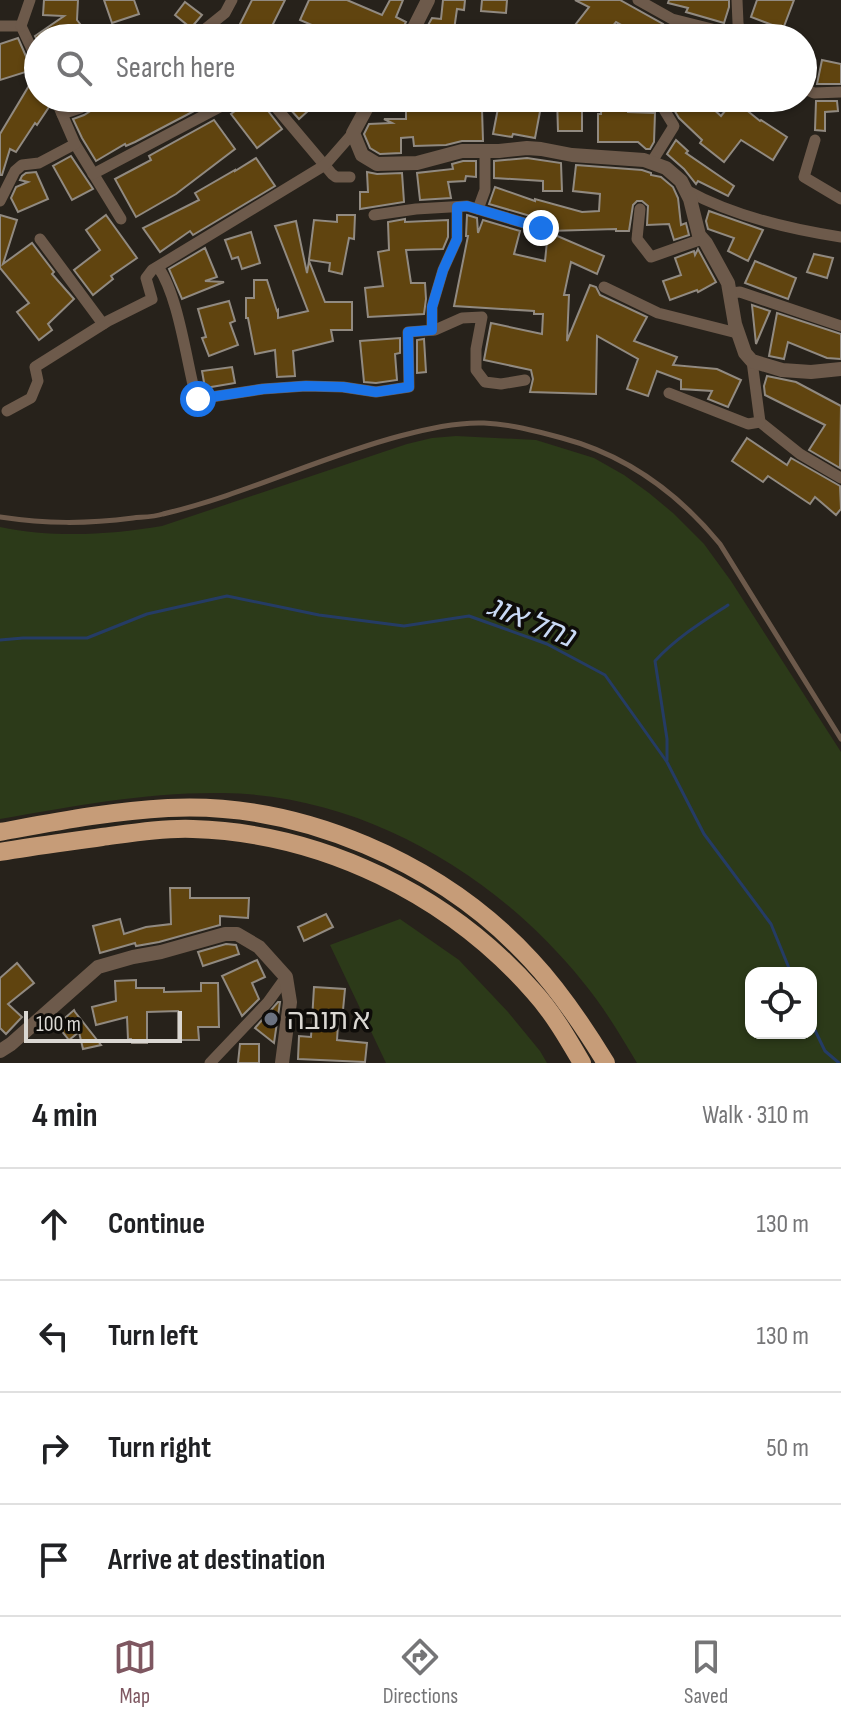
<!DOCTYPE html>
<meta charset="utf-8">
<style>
body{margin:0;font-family:"Sofia Sans Condensed","Noto Sans Hebrew",sans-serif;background:#f6f6f6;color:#202124}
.controls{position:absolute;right:24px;bottom:24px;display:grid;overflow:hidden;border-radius:16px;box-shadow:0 2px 6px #0004}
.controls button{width:72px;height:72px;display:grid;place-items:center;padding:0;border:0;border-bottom:2px solid #e0e0e0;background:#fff;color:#202124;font:40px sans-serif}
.scale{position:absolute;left:24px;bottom:20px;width:158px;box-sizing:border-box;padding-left:8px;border:4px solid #dad7d2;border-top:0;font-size:22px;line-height:28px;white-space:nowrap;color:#dad7d2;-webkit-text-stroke:6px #0e0c09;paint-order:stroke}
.stop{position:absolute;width:24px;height:24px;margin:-18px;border:6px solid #1a73e8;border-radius:50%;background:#fff}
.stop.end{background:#1a73e8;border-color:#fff;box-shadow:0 2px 8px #0008}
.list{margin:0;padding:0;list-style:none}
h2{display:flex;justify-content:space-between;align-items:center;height:104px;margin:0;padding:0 32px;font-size:34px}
h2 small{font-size:26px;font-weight:400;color:#757577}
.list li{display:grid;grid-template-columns:52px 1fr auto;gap:24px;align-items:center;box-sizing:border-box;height:112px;padding:0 32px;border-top:2px solid #e0e0e0}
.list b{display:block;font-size:30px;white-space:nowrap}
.list em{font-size:26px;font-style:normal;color:#757577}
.icon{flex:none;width:44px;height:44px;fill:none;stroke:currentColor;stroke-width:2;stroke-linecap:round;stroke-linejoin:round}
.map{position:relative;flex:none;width:841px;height:1063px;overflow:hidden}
.search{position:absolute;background:#fff;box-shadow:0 2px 6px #0004;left:24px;right:24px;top:24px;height:88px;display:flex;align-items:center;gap:20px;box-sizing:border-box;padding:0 28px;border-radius:44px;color:#757577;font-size:30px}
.sheet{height:552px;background:#fff}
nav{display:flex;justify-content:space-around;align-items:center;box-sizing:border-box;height:112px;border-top:2px solid #e0e0e0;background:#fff;font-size:22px;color:#757577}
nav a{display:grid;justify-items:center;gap:4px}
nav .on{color:#7e5761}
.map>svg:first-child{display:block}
.green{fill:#2c3a19;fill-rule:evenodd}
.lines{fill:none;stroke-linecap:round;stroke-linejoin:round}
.stream{stroke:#253c65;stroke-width:3}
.building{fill:#60440f;stroke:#918a81;stroke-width:2}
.service{stroke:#6d5a4b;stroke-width:5}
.minor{stroke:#6d5a4b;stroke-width:11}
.tertiary{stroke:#6d5a4b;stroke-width:14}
.trunk{stroke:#c69c78;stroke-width:18}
.route{stroke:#1a73e8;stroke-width:10}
.worship-dot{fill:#6b7280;stroke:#0e0c09;stroke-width:3}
.labels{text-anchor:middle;stroke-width:7;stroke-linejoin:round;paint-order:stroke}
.poi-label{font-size:28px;fill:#dad7d2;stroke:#0e0c09;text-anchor:start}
.water-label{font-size:30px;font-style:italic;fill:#c9d9f5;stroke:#0e0c09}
</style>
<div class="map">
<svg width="841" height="1063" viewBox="0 0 841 1063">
<rect width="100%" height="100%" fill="#27221b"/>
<g class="green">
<path d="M456,436L536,440L594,458L624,475L649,493L673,513L704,544L731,581L841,752V1063H637C620,1035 604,1007 583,982C496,874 364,795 223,793C147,792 74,806 0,819V527C53,538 109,535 162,526L407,444L432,438ZM751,973H811V1033H751Z"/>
<path d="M400,919L459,960L508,1012L540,1051L547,1063H386L330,945Z"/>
</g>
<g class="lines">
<g class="stream">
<path d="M0,640L23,638H87L147,614L227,596L319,615L404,626L469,616L547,644L605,675L667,762L704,834L771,924L791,973"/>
<path d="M667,760V739L655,661C676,638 702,622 728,605"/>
<path d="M811,1022L825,1051L839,1063"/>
</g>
</g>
<g class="building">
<path d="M44,0H78L77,20L91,38H36L35,36L64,16L43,15Z"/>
<path d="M104,0H134L139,14L112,23Z"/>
<path d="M252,0H285L266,38H233Z"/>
<path d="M309,0H347L382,15L390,0H403L396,17L406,22L398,38H342L300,20Z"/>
<path d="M443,0H465L464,10L457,9L454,30L482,29V38H431L422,36L432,18L441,19Z"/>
<path d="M482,0H507L506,13L481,11Z"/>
<path d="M575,0H620L663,24L656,38H645L616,22L603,38H565L589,7Z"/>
<path d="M669,0H729V7L724,23L686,12L688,8L668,3Z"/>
<path d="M757,0H794L783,29L751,17Z"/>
<path d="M185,2L202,15L191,28L175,15Z"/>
<path d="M667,26L670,27L712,38H669L665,27Z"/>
<path d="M526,29H545V38H495L494,32Z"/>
<path d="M18,38L32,70L0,80V44Z"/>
<path d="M822,60L841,64V84H817Z"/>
<path d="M30,84L38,89V98H47L49,107L37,125L35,123L16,152L10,149L2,175H0V134Z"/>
<path d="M104,98H189L196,110L135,142L126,146L125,144L96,161L82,138L73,119L84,115L100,105L106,101Z"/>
<path d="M252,98H258L282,129L257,148L231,114Z"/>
<path d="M280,98H297L308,111L299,119Z"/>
<path d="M420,98H452V110L482,109L483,141H462L446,145L414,146L413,137L401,138V153L380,154L370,148L364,134L369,124L392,123L384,119H406V111H421Z"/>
<path d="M500,98L524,102L525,98L542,101L535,138L513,134L512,137L493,134Z"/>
<path d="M557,98H582V131H558Z"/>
<path d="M602,98H628V112L655,113L654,142L650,149H646L638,142H598V114H601Z"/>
<path d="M667,98H701L721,116L734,100L760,121L761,120L787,137L773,160L741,140L724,162L700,143L702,140L679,118Z"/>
<path d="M816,101H837L838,111L825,112V131L815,130Z"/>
<path d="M214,120L235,149L176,194L136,217L115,179L151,160L149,156Z"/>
<path d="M676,140L688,151L686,153L734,186L728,196L698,181L696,184L684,169L667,154Z"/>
<path d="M71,156L93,189L72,200L53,166Z"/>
<path d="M256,158L275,186L193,235L190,231L160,252L143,228L199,200L195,193L235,170V171Z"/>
<path d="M527,158L561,163L562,191H543V181L494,178V161Z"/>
<path d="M463,161H476V177L466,176L465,181L448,182L451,198L420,200L417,173L453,169L452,164Z"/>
<path d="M576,165L642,170L651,173V175L661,177L673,187L678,198L681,225L686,223L689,235L674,240L669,224L647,225L648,206L642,201H637L633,205L629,231H616V229L549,231V225L544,220L489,204L495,187L535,201V199L582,212L599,211L600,194L573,191Z"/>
<path d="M36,172L48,199L18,212L11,198L16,187L28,182L20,180L22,176L26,173Z"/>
<path d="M367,172L377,174L402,173L404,202L360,209V192H368Z"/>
<path d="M709,211L763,230L748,261L728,251L734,238L708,229L706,221Z"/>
<path d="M0,215L17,220L3,264L32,243L54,272L52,274L74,299L48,324L52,330L39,340L17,312L29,303L0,268Z"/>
<path d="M106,215L137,258L111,276L113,279L93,295L74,270L100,250L86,230Z"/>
<path d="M337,215H355L354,239L349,238L342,274L329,271L330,263L309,260L314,220L337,222Z"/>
<path d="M467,215L477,218L478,233L483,220L520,231L514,254L545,261L548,232L604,256L597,274L571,262L564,295H569L567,341L590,285L596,287L600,295L647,317L634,341L677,357L673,365L717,369L741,380L728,407L708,399L712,391L681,389V380L657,371L648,396L627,389L638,359L597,336L596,394L530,392L533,379L531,370L484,360L491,323L542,334L543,314H534V311L454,306L468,236H466Z"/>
<path d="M405,219V222L448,220V237L443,249L406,250L411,283H425L426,299L424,314L368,317L365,288L383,286L378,252L389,250L388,222Z"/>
<path d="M296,221L307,273L309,261L325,302H352V330H331L333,341L293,351L295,376L277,377L275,350L255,354L248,318H246V298H254V280H267L277,311L278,310V318L308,311L275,226Z"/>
<path d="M251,232L260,263L242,269L238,257L232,259L225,240Z"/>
<path d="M205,248L217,277L205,281L224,282L182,299L169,269Z"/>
<path d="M698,249L716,282L698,292L697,290L670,300L663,281L681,275L675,258L694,251L695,255Z"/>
<path d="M814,254L833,258L827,278L807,272Z"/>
<path d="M755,261L796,278L788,299L745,283Z"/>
<path d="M229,301L235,321L230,323L238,345L209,356L202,338L206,337L198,309Z"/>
<path d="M752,305L770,311L756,344Z"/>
<path d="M777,313L841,334V359L827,358L788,342L784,359L769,356Z"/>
<path d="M400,338V353L395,354L397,380L376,383L364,382L360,341Z"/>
<path d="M424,339L426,372L417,373V340Z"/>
<path d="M232,367L235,383L205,388L202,371Z"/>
<path d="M767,376L796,382L841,406L840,468L809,450L825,425L765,395L764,386Z"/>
<path d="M747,438L787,465L791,458L840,486L841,509L836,515L815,497L810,504L768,476L763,482L732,461Z"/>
<path d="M170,888H190V898H249L248,918L220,916V925L159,942L136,946L135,943L100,953L93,926L120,919L124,934L146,927L171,924Z"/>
<path d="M326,914L333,927L304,941L298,927Z"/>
<path d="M226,944L236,945L239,954L203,966L198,952Z"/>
<path d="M257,960L265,977L252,983L259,999L242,1016L222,976Z"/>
<path d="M17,963L34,983L8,1004L22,1017L6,1034L0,1028V978Z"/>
<path d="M136,980V988H164V992L201,991V983H218L219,1027H198L199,1040H178V1011L147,1012V1043H132L131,1039H128L127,1017L96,1025L92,1007L116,1001L115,981Z"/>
<path d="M314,987L345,989L343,1010H339L337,1040L367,1043L365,1062L298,1059L299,1036L311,1037Z"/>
<path d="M278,1002H280L274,1043L255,1028Z"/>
<path d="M74,1010L75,1012L101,1045L83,1049L79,1032L69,1040L57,1025Z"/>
<path d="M240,1044H259V1063H238Z"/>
</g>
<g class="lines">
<path class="service" d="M0,517C47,524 86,524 133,518C143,517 154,517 163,514C244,495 320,457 400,436C427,429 456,422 484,423C510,424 536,431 562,438C626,455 678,493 720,544L841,739"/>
<g class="minor">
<path d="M638,0L672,19L716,30"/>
<path d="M737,0L738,23L741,38"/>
<path d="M0,26H21L38,62"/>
<path d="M21,26L30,0"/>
<path d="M207,28L216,38"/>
<path d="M194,38L225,13L232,0"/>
<path d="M803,88L814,93L841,92"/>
<path d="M55,98L75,144L121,219"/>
<path d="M268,98L332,174L336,177H350"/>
<path d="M62,114L80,108L96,98"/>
<path d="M815,140L804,177L841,199"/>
<path d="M651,163L674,126L657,98"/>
<path d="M93,174L237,98"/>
<path d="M686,190C733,216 788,229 841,237"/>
<path d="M0,201L15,171L22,165L39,163L75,144"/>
<path d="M478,209L485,190V151"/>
<path d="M640,209L637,239L651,257L702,239"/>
<path d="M374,215L416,209L467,206L541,228"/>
<path d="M40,239L103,324"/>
<path d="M158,267C178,295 186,358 195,393L198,399L263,389L306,386L343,387L376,392L409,387L408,332L435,330L462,318L482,317L476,349V370L485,382L501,384L525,380"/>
<path d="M604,287L658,313L737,333"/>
<path d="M731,293L740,292L841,326"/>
<path d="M432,330V307L443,270L457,239V207"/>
<path d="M752,361L760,422L800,454L841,478"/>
<path d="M669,393L748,424L760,422"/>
<path d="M7,411L31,398L38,381L35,367L108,321L152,299L146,278L152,270L325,165L353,133"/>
<path d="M210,1063L268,1002L286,977"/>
</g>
<g class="tertiary">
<path d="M409,38L428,0"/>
<path d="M372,98L353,133L362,155L377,164L417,163L462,151H499L527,148L541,149L572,155L644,160L666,168L681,181L690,199L699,235L706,243L728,283L735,324L745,353L752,361L782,370L811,372L841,369"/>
<path d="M0,1051L11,1044L98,967L133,957L161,952L225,934H237L259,947L286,977L290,1002L282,1063"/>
</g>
<g class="trunk">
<path d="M0,832C55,822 111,811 168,808C300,801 442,863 531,960C560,991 584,1027 606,1063"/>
<path d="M0,852C34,846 68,842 102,837C132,833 163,828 193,829C323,833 449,895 534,992C553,1013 568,1039 582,1063"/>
</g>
</g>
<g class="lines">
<path class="route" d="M198,399L263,389L306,386L343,387L376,392L409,387L408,332L432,330V307L443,270L457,239V207L467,206L541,228"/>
</g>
<circle class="worship-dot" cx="271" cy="1019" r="8"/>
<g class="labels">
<g class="poi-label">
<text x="287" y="1029">א תובה</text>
</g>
<g class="water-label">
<text transform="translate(531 621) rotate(22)" y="10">נחל אוג</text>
</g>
</g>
</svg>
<div class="controls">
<button><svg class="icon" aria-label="locate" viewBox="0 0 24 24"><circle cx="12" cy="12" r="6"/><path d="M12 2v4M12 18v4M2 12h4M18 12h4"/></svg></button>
</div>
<div class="scale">100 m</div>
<div class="stop" style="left:198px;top:399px"></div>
<div class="stop end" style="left:541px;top:228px"></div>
<div class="search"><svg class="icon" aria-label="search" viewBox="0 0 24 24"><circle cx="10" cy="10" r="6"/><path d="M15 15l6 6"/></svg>Search here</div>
</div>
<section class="sheet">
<h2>4 min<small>Walk · 310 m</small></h2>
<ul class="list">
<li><svg class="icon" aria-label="ahead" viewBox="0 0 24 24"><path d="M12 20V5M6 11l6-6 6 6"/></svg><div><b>Continue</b></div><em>130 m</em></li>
<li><svg class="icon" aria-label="left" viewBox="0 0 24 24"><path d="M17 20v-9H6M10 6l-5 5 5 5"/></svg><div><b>Turn left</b></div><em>130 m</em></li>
<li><svg class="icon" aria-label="right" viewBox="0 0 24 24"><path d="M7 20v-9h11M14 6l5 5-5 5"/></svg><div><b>Turn right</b></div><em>50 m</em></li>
<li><svg class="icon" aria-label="arrive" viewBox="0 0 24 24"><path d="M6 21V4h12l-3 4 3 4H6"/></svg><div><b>Arrive at destination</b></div></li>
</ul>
</section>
<nav>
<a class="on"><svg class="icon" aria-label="map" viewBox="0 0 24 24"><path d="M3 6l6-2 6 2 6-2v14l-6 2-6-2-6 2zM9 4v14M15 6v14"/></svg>Map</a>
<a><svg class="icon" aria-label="directions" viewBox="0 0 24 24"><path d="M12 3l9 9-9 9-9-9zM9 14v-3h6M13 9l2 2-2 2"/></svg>Directions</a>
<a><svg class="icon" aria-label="saved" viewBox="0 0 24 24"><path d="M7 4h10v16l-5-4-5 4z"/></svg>Saved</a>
</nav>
